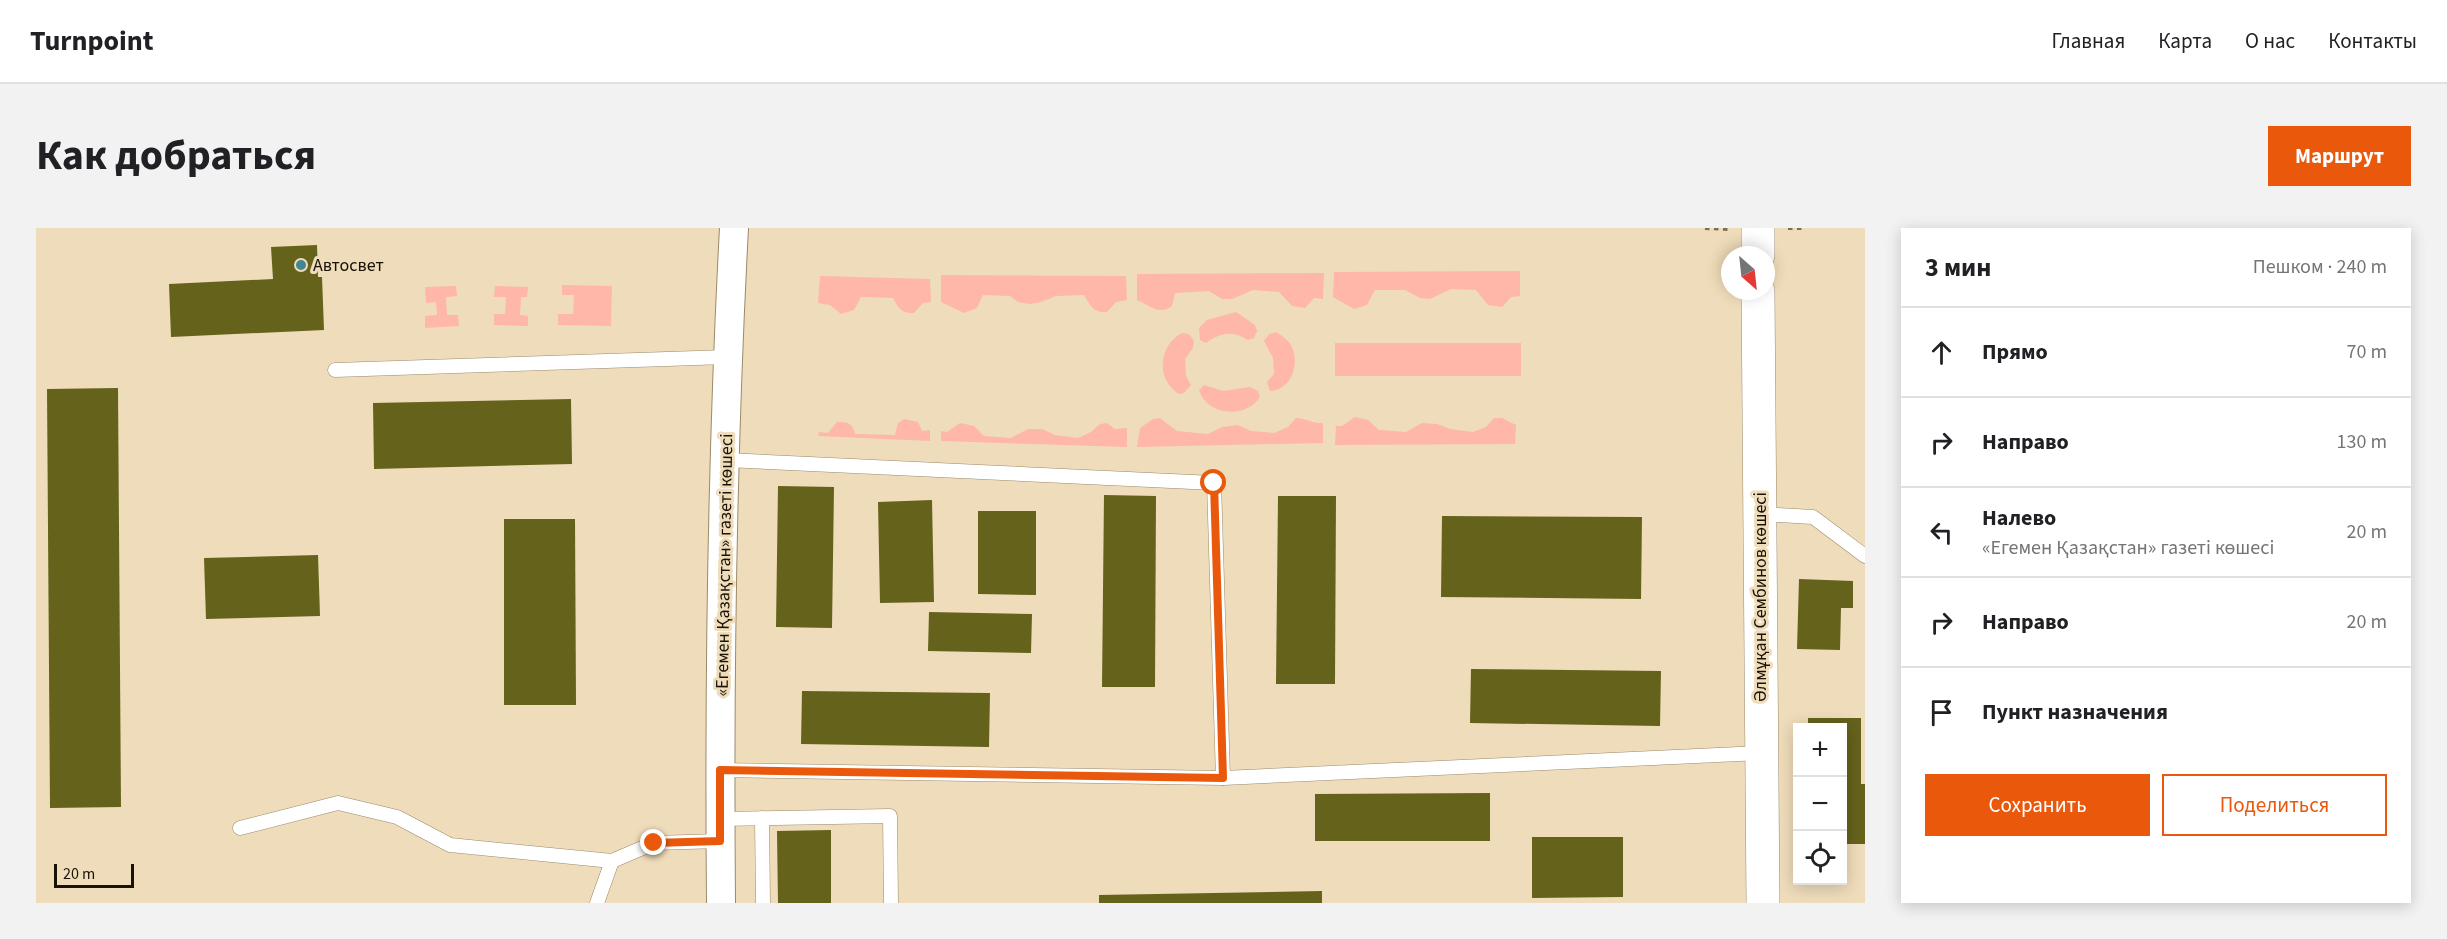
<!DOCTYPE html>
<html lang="ru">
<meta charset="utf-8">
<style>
body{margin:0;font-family:"Source Sans 3",sans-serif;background:#f2f2f2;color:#202124}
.controls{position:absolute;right:18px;bottom:18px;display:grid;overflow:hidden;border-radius:0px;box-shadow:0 3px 15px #0003}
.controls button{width:54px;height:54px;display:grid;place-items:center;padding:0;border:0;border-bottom:2px solid #e0e0e0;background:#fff;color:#202124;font:30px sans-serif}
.compass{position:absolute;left:1685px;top:18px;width:54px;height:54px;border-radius:50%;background:#fff;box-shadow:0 3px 15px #0003;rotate:153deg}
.scale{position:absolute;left:18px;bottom:15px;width:80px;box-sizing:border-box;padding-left:6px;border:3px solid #191307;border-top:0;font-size:16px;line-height:21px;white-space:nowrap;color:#191307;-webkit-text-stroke:4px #efdcba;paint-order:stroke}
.stop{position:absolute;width:18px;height:18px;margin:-14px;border:4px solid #ea580c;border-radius:50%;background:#fff}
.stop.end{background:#ea580c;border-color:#fff;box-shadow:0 2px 6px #0008}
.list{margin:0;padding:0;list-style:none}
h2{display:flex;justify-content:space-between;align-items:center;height:78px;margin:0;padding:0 24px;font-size:26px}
h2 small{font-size:20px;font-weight:400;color:#757577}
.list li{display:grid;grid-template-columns:39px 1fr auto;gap:18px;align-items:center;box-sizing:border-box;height:90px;padding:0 24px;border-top:2px solid #e0e0e0}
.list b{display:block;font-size:22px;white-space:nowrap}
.list p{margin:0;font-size:20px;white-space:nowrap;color:#757577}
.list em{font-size:20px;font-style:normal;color:#757577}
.actions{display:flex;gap:12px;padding:18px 24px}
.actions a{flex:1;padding:14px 0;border:2px solid #ea580c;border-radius:0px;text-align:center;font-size:21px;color:#ea580c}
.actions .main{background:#ea580c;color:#fff}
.icon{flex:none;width:33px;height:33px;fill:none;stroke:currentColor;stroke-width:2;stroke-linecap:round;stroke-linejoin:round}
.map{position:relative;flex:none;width:1829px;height:675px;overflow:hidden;border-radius:0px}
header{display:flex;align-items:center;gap:36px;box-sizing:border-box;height:84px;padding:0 30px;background:#fff;border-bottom:2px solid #e0e0e0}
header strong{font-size:28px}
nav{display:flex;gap:33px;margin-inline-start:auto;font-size:21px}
.intro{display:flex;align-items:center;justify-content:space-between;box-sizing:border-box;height:144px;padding:0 36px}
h1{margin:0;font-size:42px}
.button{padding:15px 27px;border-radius:0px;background:#ea580c;color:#fff;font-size:21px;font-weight:700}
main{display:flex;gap:36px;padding:0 36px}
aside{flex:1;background:#fff;border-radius:0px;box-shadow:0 3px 15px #0003}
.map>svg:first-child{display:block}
.green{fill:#feb7a8}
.building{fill:#64621b}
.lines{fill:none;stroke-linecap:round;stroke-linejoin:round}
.lane-casing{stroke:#9b8a6a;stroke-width:15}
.street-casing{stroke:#9b8a6a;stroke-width:30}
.secondary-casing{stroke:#9b8a6a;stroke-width:34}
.path{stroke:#7b6f59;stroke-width:4;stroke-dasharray:4.5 4.5;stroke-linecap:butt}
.lane{stroke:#fff;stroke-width:14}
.street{stroke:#fff;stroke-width:28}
.secondary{stroke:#fff;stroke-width:33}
.route{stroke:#ea580c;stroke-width:8}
.poi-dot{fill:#418792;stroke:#efdcba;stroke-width:2}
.labels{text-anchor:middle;stroke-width:6;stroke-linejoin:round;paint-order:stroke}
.poi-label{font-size:18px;fill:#191307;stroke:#efdcba;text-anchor:start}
.street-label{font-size:18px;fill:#191307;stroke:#efdcba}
</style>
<header>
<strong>Turnpoint</strong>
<nav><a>Главная</a><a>Карта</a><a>О нас</a><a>Контакты</a></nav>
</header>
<div class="intro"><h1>Как добраться</h1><a class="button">Маршрут</a></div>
<main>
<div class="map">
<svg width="1829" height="675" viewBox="0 0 1829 675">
<rect width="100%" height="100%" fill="#efdcba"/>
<g class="green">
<path d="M1484,43V68L1475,69L1466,79L1452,77L1440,62L1415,61L1394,71L1384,70L1369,62H1339L1331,77L1318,81L1297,69L1298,44Z"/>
<path d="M1288,45L1287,71L1278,70L1269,80L1256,78L1243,64L1217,62L1196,71H1186L1173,63L1139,65L1136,78C1122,88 1114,77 1101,72V46Z"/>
<path d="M905,47L1090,48L1091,72L1080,74L1071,84C1057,85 1055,78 1048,67L1020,68L1005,74L994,76L982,74L974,68L947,67L941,80L928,85L905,74Z"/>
<path d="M784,48L894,51L895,74L887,75L878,85C866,86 862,80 857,70L825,69L818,82L805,86L794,77L782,75Z"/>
<path d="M526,57L576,58L575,98L522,97V86H537L538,67H526Z"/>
<path d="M420,58L421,68L410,69L411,87H422L423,98L389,100V88L401,87L400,74L390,75L389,59Z"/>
<path d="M459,58L492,59L491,69H485L484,87L492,88V98L458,97V86H469L470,69H458Z"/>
<path d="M1200,84L1219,97L1221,103L1218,110L1212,112C1196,102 1184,105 1170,115L1164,112L1163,100L1171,92Z"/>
<path d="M1241,104C1247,109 1255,114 1257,122C1263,139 1254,162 1234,163L1231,154L1238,146L1237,130L1228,113L1233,106Z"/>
<path d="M1146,105L1153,106L1158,113L1157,120L1149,131L1150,148L1155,157L1148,165L1143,166C1119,151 1123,117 1146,105Z"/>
<rect x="1299" y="115" width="186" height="33"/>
<path d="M1168,157L1187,163L1214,159L1222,163L1224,169C1210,191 1171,188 1163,162Z"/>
<path d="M1319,189L1332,192L1343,202L1370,204L1386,195L1401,196L1414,201L1437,204L1450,199L1458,190H1466L1480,197L1479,216L1299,217L1300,198H1306Z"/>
<path d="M1124,190L1141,203L1172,206L1186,199L1202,197L1215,203L1238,205L1252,199L1260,190C1270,190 1276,196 1287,195V215L1101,219L1104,200L1117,191Z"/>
<path d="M868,191L882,194L886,203L894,202V213L782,208L783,204L792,205L801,194C810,193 818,196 819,206L859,207L862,195Z"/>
<path d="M924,195L938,198L948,208L975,210L992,201H1006L1019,207L1042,210L1055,204L1064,196L1071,195L1079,201L1091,200V219L905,213V203L911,204Z"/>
</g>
<g class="building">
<path d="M281,17L282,49H286L288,102L135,109L133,56L237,51L235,19Z"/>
<path d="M82,160L85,579L14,580L11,161Z"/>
<path d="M535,171L536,236L338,241L337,175Z"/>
<path d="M742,258L798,259L796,400L740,399Z"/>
<path d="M1068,267L1120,268L1119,459H1066Z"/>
<path d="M1242,268H1300L1299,456H1240Z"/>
<path d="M896,272L898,374L844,375L842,274Z"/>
<path d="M942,283H1000V367L942,366Z"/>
<path d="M1406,288L1606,289L1605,371L1405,369Z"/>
<path d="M468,291H539L540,477H468Z"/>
<path d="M282,327L284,388L170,391L168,330Z"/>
<path d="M1763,351L1817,353V380H1805L1804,422L1761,421Z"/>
<path d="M893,384L996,386L995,425L892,423Z"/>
<path d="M1435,441L1625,443L1624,498L1434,495Z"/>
<path d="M766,463L954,465L953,519L765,516Z"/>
<path d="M1772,490H1825V556H1829V616H1806V500H1772Z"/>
<path d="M1454,565V613H1279V566Z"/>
<path d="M795,602V675H742L741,603Z"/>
<path d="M1496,609H1587V669L1496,670Z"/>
<path d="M1286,663V675H1063V667Z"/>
</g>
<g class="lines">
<defs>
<g id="lane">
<path d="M299,142L691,129"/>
<path d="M1724,286L1777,289L1829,328"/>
<path d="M684,542L1187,550L1178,255L690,232"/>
<path d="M1187,550L1725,525"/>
<path d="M726,590L727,675"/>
<path d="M684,591L854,588L855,675"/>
<path d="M204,600L302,575L361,589L414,617L576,633"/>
<path d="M561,675L576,633L618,615L684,613"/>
</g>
<path id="street" d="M685,675C683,450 686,224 698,0"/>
<g id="secondary">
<path d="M1722,0V27"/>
<path d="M1722,63L1727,675"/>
</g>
</defs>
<use href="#lane" class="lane-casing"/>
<use href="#street" class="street-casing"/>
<use href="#secondary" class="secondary-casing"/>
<g class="path">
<path d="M1669,0L1694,1"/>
<path d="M1752,0H1767"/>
</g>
<use href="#lane" class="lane"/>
<use href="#street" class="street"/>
<use href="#secondary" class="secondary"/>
</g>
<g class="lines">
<path class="route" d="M618,615L684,613V542L1187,550L1178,255"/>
</g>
<circle class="poi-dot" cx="265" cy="37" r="6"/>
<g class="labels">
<g class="poi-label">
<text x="277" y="43">Автосвет</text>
</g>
<g class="street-label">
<text transform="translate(688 337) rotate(-89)" y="6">«Егемен Қазақстан» газеті көшесі</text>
<text transform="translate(1724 369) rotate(-90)" y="6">Әлмұқан Сембинов көшесі</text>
</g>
</g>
</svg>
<div class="controls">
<button>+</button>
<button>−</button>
<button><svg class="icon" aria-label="locate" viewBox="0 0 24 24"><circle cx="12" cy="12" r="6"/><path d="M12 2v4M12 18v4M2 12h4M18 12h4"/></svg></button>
</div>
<svg class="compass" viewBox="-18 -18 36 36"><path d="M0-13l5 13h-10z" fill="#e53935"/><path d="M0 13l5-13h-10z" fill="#757577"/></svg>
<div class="scale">20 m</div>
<div class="stop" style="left:1178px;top:255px"></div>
<div class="stop end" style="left:618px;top:615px"></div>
</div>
<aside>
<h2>3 мин<small>Пешком · 240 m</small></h2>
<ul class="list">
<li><svg class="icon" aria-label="ahead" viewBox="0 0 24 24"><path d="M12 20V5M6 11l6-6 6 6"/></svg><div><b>Прямо</b></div><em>70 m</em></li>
<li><svg class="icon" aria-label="right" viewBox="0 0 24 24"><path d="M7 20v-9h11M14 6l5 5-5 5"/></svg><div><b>Направо</b></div><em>130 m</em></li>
<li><svg class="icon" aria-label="left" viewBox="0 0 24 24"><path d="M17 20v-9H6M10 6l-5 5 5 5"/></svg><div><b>Налево</b><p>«Егемен Қазақстан» газеті көшесі</p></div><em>20 m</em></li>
<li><svg class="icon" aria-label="right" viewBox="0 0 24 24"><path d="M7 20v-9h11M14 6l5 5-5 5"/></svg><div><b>Направо</b></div><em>20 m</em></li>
<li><svg class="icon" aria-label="arrive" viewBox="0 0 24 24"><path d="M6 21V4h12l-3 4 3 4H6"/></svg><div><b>Пункт назначения</b></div></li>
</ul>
<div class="actions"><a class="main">Сохранить</a><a>Поделиться</a></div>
</aside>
</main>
